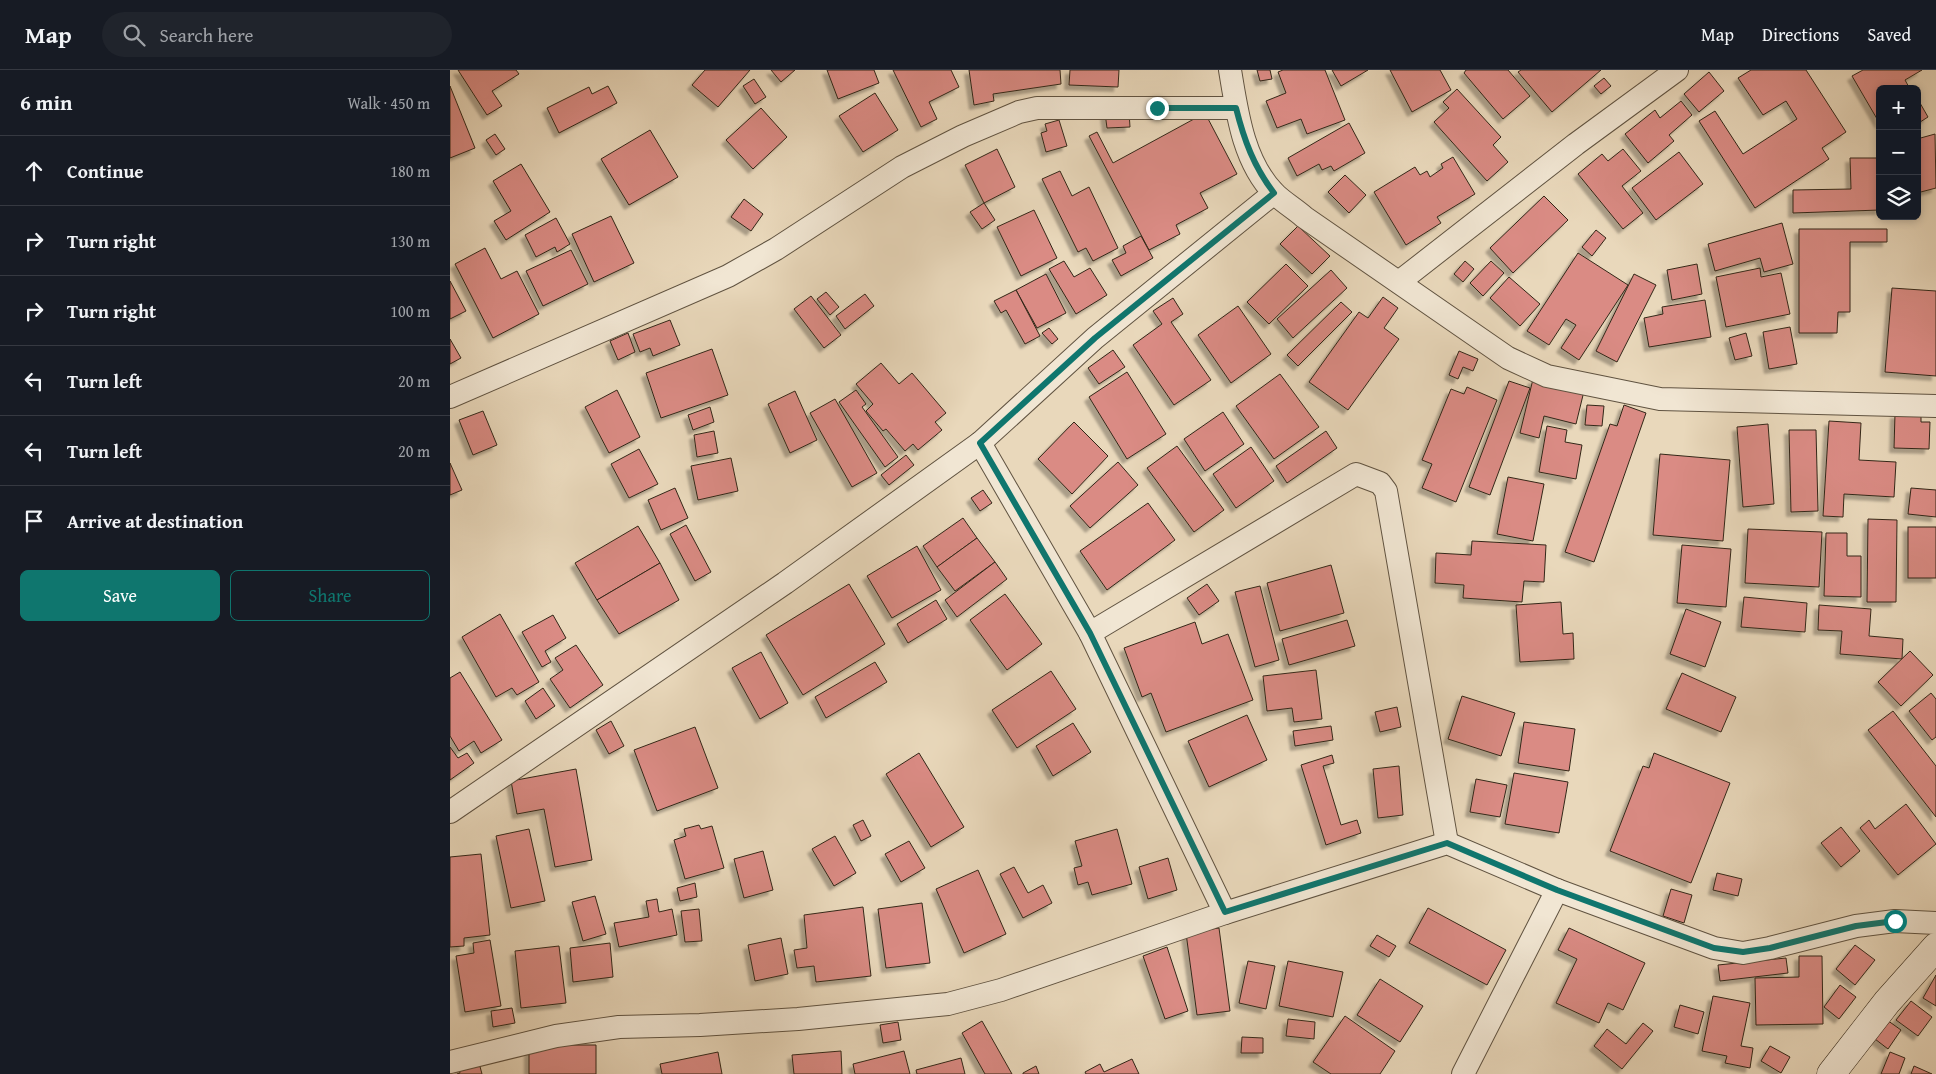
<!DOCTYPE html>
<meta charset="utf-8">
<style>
body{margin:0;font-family:"Gentium Book Plus",serif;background:#20242c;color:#f1f3f6}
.controls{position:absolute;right:15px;top:15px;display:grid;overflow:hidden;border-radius:8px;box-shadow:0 2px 8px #0003}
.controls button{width:45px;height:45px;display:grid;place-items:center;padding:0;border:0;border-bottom:1px solid #363941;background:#171b24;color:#f1f3f6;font:25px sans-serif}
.stop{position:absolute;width:15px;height:15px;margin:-11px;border:4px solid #0f766e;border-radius:50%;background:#fff}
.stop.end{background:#0f766e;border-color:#fff;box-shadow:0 1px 5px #0008}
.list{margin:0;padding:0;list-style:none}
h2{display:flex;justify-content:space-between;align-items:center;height:65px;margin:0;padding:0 20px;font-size:21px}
h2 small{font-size:16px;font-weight:400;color:#9ea1a6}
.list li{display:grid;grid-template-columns:32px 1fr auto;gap:15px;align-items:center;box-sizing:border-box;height:70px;padding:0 20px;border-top:1px solid #363941}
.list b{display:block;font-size:19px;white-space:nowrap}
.list em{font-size:16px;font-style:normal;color:#9ea1a6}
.actions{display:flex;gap:10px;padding:15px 20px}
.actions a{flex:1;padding:11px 0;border:1px solid #0f766e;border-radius:8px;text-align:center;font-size:18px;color:#0f766e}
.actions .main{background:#0f766e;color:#fff}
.icon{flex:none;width:28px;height:28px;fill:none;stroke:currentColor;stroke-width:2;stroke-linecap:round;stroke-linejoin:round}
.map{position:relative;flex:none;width:1486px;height:1004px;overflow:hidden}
header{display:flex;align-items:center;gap:30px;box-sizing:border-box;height:70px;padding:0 25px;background:#171b24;border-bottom:1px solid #363941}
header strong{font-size:24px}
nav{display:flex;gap:28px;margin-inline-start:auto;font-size:18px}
.search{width:350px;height:45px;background:#20242c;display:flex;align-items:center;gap:12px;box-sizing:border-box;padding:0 18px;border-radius:28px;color:#9ea1a6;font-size:19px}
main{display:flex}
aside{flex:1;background:#171b24}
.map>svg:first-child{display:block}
.building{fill:#da8b84;stroke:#332718;filter:url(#shadow)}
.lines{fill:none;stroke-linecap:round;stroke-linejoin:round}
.street-casing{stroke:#605341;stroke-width:24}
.secondary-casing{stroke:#332718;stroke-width:29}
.street{stroke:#f1e6d3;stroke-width:22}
.secondary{stroke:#f1e6d3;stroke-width:28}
.route{stroke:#0f766e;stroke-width:6}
</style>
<header>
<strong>Map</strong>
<div class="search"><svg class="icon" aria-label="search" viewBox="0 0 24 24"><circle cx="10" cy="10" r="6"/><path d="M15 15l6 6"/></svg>Search here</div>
<nav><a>Map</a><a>Directions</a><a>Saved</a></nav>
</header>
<main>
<aside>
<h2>6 min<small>Walk · 450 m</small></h2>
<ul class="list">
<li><svg class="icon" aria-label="ahead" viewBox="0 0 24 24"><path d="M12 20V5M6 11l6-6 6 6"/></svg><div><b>Continue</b></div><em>180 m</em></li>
<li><svg class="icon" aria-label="right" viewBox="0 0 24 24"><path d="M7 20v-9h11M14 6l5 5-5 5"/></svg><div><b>Turn right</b></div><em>130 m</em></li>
<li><svg class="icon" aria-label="right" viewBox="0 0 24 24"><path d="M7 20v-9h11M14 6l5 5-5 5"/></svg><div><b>Turn right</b></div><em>100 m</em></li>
<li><svg class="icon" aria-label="left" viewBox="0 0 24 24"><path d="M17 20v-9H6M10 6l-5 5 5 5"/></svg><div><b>Turn left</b></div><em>20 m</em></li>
<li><svg class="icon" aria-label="left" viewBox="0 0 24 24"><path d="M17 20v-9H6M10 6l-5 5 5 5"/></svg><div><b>Turn left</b></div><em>20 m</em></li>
<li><svg class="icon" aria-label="arrive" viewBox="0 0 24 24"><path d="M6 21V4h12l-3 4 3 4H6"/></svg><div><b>Arrive at destination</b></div></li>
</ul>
<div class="actions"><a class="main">Save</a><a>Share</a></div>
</aside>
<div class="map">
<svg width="1486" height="1004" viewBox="0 0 1486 1004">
<defs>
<filter id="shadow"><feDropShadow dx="-4.5" dy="4.5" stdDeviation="1" flood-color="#0004"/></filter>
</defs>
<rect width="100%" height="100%" fill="#e9d8bb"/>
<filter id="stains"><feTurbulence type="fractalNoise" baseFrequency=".004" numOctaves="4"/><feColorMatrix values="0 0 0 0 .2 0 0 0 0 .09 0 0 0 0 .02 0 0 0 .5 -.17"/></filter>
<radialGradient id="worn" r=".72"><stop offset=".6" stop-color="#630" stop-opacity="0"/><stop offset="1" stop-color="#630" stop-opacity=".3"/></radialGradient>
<g class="building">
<path d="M8,0H66L69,4L42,21L52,36L37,45Z"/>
<path d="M255,0H300L268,37L242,15Z"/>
<path d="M321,0H345L331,12Z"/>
<path d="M377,0H424L429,13L388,29Z"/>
<path d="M443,0H501L509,17L479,32L487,49L471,57Z"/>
<path d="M519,0H610L611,14L543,24L544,31L524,35Z"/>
<path d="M620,0H669L668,17L619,15Z"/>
<path d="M807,0H820L822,9L810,11Z"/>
<path d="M833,0H875L895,50L857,64L851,49L827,58L816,31L836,23L828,2Z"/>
<path d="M882,0H918L891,16Z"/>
<path d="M940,0H990L1001,20L962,42Z"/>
<path d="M1016,0H1058L1080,26L1053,49L1014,3Z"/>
<path d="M1071,0H1151L1102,42L1068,2Z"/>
<path d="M1301,0H1356L1396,62L1372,78L1379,89L1305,138L1249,51L1265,41L1293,84L1347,49L1336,31L1313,45L1288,8Z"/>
<path d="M1413,0H1472L1455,10L1460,19H1430V54L1402,6Z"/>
<path d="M1259,2L1274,21L1249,42L1234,24Z"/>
<path d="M1154,8L1161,16L1151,24L1144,16Z"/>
<path d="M304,9L316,27L305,34L293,16Z"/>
<path d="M0,16L25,78L0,88Z"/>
<path d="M158,16L167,33L109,63L97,38L139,17L142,24Z"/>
<path d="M1007,19L1051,67L1043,75L1058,92L1037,111L984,52L999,38L993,32Z"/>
<path d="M425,23L448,60L413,82L389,46Z"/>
<path d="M1231,31L1242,45L1219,65L1224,71L1198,93L1175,64L1205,40L1210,48Z"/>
<path d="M1470,33L1478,47L1467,54V35Z"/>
<path d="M311,38L337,67L303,99L276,70Z"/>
<path d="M679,42L680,57L657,58L655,43Z"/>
<path d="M755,43L787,104L750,123L758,138L726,155L730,164L699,180L639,66L647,62L663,93Z"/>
<path d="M609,50L617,76L596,82L591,63L597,61L595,54Z"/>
<path d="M899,53L915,83L884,101L881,96L872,100L869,94L847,106L838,88Z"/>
<path d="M200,60L228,107L179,135L151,89Z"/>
<path d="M45,64L55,79L46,85L36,70Z"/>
<path d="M1485,64L1486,118L1467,123V69Z"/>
<path d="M547,79L565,117L534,133L515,95Z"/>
<path d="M1173,79L1191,101L1172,116L1193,143L1173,159L1128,104L1152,84L1158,91Z"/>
<path d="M1229,82L1253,114L1206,150L1182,118Z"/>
<path d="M1003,87L1025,124L987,147L991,153L956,175L924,122L965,97L970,105L977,101L980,107L993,98L991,94Z"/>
<path d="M1400,88H1430V140L1343,143V120L1401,119Z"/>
<path d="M71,94L100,142L56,170L44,151L61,141L43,111Z"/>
<path d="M610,101L622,126L639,117L668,178L643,191L636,178L628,182L592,109Z"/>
<path d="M895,105L916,125L899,143L878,122Z"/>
<path d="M1094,126L1118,150L1063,203L1040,178Z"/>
<path d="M294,129L313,144L301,161L281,147Z"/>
<path d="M534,133L545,150L532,159L520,142Z"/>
<path d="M584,140L607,188L571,206L547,157Z"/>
<path d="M161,146L184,193L144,212L122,164Z"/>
<path d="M106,148L120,174L107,182L105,177L86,187L75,165Z"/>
<path d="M1332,153L1343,194L1314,202L1310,188L1265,201L1258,174Z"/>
<path d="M848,156L880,186L862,204L830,174Z"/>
<path d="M1349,159H1437V172H1400V242H1388L1387,263H1349Z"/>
<path d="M1146,160L1156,168L1142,186L1132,177Z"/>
<path d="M691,166L703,188L671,206L662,190L676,183L673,176Z"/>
<path d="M35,178L51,209L67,201L89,244L43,268L5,194Z"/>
<path d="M121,180L138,214L93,236L76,201Z"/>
<path d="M1128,183L1178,215L1129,290L1111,278L1126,255L1116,249L1099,275L1077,261Z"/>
<path d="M614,191L624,207L640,198L657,225L626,244L599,199Z"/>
<path d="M1015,191L1024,199L1013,212L1004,204Z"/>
<path d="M1041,191L1054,203L1033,226L1020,213Z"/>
<path d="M836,194L858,216L819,254L797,232Z"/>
<path d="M1247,194L1252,224L1222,230L1217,200Z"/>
<path d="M1310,198L1311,207L1331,203L1340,244L1276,257L1266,207Z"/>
<path d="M881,200L897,218L843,268L827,249Z"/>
<path d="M596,204L616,243L587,258L566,220Z"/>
<path d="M1184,204L1206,215L1167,292L1146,281Z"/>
<path d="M1059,207L1090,234L1070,256L1040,228Z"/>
<path d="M0,211L16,241L0,249Z"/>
<path d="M1442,218L1486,221V306L1435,302Z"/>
<path d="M566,220L590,266L575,274L556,240L551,243L544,231Z"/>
<path d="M376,222L389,237L380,245L367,229Z"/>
<path d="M415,224L424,236L395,259L386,246Z"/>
<path d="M361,226L391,265L374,278L344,239Z"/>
<path d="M933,227L948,238L934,258L949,269L898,340L859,312L909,242L918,248Z"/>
<path d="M723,228L733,244L721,252L761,310L724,335L683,275L712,254L703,241Z"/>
<path d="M1255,230L1261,267L1199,277L1194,248L1213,244L1212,237Z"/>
<path d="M891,232L902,242L848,296L837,285Z"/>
<path d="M788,236L821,284L781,313L748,265Z"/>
<path d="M220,250L230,275L203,286L200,278L190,282L183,264Z"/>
<path d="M1340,257L1347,294L1319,299L1313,262Z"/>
<path d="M599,258L608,269L602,274L592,263Z"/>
<path d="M178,263L185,282L168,290L160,271Z"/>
<path d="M1296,263L1302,286L1285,290L1279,268Z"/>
<path d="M0,269L11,288L0,294Z"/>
<path d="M262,279L278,325L211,348L196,303Z"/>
<path d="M663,280L675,297L649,314L638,298Z"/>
<path d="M1009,281L1028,289L1023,301L1013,297L1008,309L999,305Z"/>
<path d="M431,293L449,314L462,303L496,343L485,352L492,360L468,380L463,374L455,381L436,359L433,361L416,341L423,334L406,314Z"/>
<path d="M677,302L716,364L677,389L639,327Z"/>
<path d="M830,304L869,357L824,389L786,336Z"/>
<path d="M1083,309L1134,321L1126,354L1094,346L1089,368L1070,363Z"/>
<path d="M1059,311L1080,318L1040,425L1019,417Z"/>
<path d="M1017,317L1047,330L1006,432L972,418L982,394L972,390L1001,319L1014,324Z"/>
<path d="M167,320L190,367L159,383L135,337Z"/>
<path d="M406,320L416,334L412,337L448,387L435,397L389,332Z"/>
<path d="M345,321L367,370L340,383L318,334Z"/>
<path d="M385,329L427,403L402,417L360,343Z"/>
<path d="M1137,335L1154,336L1152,356L1135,355Z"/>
<path d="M1174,335L1196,343L1144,492L1115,482L1160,354L1167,356Z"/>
<path d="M260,337L264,352L243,360L238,345Z"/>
<path d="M33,341L47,375L23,385L9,350Z"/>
<path d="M773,342L794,374L755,401L734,369Z"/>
<path d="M1445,344L1471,345V352H1480L1479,379L1444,378Z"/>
<path d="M1379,351L1411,353L1409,390L1446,392L1444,427L1394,424L1393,447L1373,446Z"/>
<path d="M624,352L658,386L622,424L588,389Z"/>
<path d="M1318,354L1324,434L1293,437L1287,357Z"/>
<path d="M1097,356L1117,360L1115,372L1132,375L1126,409L1089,402Z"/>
<path d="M1339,360H1366L1368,441L1341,442Z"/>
<path d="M264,361L268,383L247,387L244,365Z"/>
<path d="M876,361L887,378L837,413L826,396Z"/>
<path d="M727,376L774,440L744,462L697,398Z"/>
<path d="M801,377L824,411L786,438L763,404Z"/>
<path d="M189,379L208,414L179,428L161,394Z"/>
<path d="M1210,384L1280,390L1273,471L1203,465Z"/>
<path d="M456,385L464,395L439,415L431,405Z"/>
<path d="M281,388L288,421L248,430L241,396Z"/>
<path d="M668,392L688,415L640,458L620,436Z"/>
<path d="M0,393L12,420L0,425Z"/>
<path d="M1058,407L1094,414L1083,471L1047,464Z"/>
<path d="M225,418L238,448L211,460L198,430Z"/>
<path d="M1461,418L1486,420V447L1458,444Z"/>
<path d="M533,420L542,433L530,441L521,428Z"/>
<path d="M698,433L725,470L657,520L630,481Z"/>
<path d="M513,448L527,468L487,497L473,476Z"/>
<path d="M1418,449L1447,450L1446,532H1417Z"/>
<path d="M236,455L261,502L245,511L220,464Z"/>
<path d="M188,456L210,493L147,530L125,493Z"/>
<rect x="1458" y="457" width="28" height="51"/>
<path d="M1298,459L1372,462L1369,517L1295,513Z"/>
<path d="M1376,463H1397V486H1411V527L1374,526Z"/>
<path d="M527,468L545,492L505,521L487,497Z"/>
<path d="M1022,471L1096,475L1094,512L1074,511L1072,532L1013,528L1014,515L985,513L986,483L1021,485Z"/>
<path d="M1232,475L1281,479L1276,537L1227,533Z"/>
<path d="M467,476L491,520L442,548L417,506Z"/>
<path d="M545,492L557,509L507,547L495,530Z"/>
<path d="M210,493L229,530L169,564L147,530Z"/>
<path d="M881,495L894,543L830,561L817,513Z"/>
<path d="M399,514L435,574L353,625L316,565Z"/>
<path d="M757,514L769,531L749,545L737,528Z"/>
<path d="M810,516L829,590L805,597L785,522Z"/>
<path d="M555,524L592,574L557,600L520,550Z"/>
<path d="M1294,527L1357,533L1355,562L1291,557Z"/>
<path d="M486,530L497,549L458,573L447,554Z"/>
<path d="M1111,532L1113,564L1123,563L1124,589L1070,592L1066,535Z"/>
<path d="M1369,535L1421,539L1419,566L1453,569L1452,589L1390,584L1392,561L1368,560Z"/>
<path d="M1236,539L1271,552L1255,597L1220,584Z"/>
<path d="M50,544L89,612L67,625L62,618L46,627L12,567Z"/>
<path d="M103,545L116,568L95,581L101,592L92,597L72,562Z"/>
<path d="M897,550L905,576L839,595L832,569Z"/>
<path d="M745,552L752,574L778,564L803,630L716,662L701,623L692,627L674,578Z"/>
<path d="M126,575L153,615L120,638L100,609L113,600L105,588Z"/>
<path d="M1460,581L1483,605L1451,636L1428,612Z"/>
<path d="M311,582L338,633L310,649L282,598Z"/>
<path d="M425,592L437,612L376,648L365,627Z"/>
<path d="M866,600L872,649L844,652L842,638L817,641L813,606Z"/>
<path d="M601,601L626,639L567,678L542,640Z"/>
<path d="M10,602L52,670L31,683L24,671L9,681L0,666V608Z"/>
<path d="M1232,603L1286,627L1271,662L1216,639Z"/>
<path d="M93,618L105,636L86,649L75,631Z"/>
<path d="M1481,623L1486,629V667L1482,670L1459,641Z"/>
<path d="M1012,626L1065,643L1051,686L998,669Z"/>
<path d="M947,637L951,657L930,662L925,642Z"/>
<path d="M1443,641L1486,696V747L1418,660Z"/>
<path d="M797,645L817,690L759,717L738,671Z"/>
<path d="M161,651L174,676L159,684L146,660Z"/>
<path d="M1074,652L1125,659L1119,701L1068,693Z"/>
<path d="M623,653L641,682L603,706L586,676Z"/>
<path d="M881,656L883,670L845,676L843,661Z"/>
<path d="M245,657L268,718L207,741L184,680Z"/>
<path d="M0,677L8,688L17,683L24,693L0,710Z"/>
<path d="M469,683L514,757L481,777L436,704Z"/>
<path d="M1204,683L1280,713L1241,813L1160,781L1193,696L1199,698Z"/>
<path d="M882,685L884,693L873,696L891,755L907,750L911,763L876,775L851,695Z"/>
<path d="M949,696L953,745L928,748L923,699Z"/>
<path d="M126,699L142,790L105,797L94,739L67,744L61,711Z"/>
<path d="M1064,703L1118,712L1109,763L1055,754Z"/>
<path d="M1026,709L1057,715L1050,747L1020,742Z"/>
<path d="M1456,734L1486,774L1448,805L1410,758L1419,750L1425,759Z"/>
<path d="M413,750L421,766L411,771L403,755Z"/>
<path d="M249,755L251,759L262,756L274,798L235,809L224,770L236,766L234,759Z"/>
<path d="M1391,757L1410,781L1391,797L1371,773Z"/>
<path d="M79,759L95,831L61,838L46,766Z"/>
<path d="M667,759L682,814L642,825L638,812L628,815L624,798L632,796L625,771Z"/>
<path d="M385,766L406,803L384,816L362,779Z"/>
<path d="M459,771L475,798L451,812L435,784Z"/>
<path d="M313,781L323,820L294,828L284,789Z"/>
<path d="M31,784L40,865L14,868V876L0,877V787Z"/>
<path d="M718,788L727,820L698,829L689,797Z"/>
<path d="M564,797L578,823L593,815L602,833L573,848L550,804Z"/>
<path d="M528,800L556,864L514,883L486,819Z"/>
<path d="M1267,803L1292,809L1288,826L1263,820Z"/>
<path d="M245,813L247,827L230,831L227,818Z"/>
<path d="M1221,819L1242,825L1234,853L1213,846Z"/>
<path d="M145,826L156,864L133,871L122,832Z"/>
<path d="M207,829L209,842L222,839L227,865L169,877L164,853L199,847L196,831Z"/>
<path d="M472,833L480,893L436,898L428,839Z"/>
<path d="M413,837L421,906L366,912L364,896L347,898L344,880L357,878L354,845Z"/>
<path d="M978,838L1056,880L1037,915L959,873Z"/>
<path d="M249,839L252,871L235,872L231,841Z"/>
<path d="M769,858L780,941L747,945L736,863Z"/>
<path d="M1119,858L1195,893L1173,940L1158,933L1149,953L1106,933L1127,889L1108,880Z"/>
<path d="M927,865L946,876L939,887L920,876Z"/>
<path d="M331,868L338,904L305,911L298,875Z"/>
<path d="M40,870L51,936L15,942L6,886L24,883L23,873Z"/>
<path d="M160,873L163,907L123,912L120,878Z"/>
<path d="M1405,875L1425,890L1405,915L1386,899Z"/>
<path d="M109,876L116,933L71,938L65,881Z"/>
<path d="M717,877L738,941L715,949L693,886Z"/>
<path d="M1349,886H1372L1373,954L1306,955L1305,908L1349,907Z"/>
<path d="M1336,888L1338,903L1270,911L1268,895Z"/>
<path d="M798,891L825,896L816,939L789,933Z"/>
<path d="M838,891L893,902L883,947L829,936Z"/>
<path d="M1486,905V936L1473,928Z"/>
<path d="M930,909L973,936L950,972L907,945Z"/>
<path d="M1390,915L1406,927L1389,949L1374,937Z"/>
<path d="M1263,926L1300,933L1291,976L1303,978L1300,998L1275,993L1277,986L1252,981Z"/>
<path d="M1461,931L1482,947L1468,966L1446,950Z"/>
<path d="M1230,935L1254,942L1248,964L1224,957Z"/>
<path d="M62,938L65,953L43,957L41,941Z"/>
<path d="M895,946L945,981L930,1004H881L863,992Z"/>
<path d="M838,949L865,952L864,969L836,966Z"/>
<path d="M1437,950L1451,960L1438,979L1425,969Z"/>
<path d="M532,951L562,1004H535L512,963Z"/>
<path d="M448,952L451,970L433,973L430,955Z"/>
<path d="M1193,953L1203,961L1172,999L1144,976L1157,959L1176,974Z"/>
<path d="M792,967L813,968V983H791Z"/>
<path d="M84,975H146V1004H79V982Z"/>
<path d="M1320,976L1340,987L1331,1003L1311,991Z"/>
<path d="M391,981L392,1004H344L342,985Z"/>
<path d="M454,981L460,1004H405L403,994Z"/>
<path d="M268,982L272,1004H212L210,994Z"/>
<path d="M1440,982L1455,988L1449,1004H1431Z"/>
<path d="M511,988L515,1004H467L466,1000Z"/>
<path d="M28,989L32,1004H7L10,1003L8,995Z"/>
<path d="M682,989L689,1004H636L635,1002L650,994L654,1002Z"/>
<path d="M586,996L589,1004H573V1003Z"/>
<path d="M1464,996L1482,1004H1461Z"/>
</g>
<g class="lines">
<defs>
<g id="street">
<path d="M780,0C787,42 793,91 824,123C833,132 845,139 854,147L1058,288L1097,306L1210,329L1486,336"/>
<path d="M949,212L1126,74L1227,0"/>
<path d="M0,327L278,206L326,179L452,97L513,66L569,42L587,38H786"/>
<path d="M530,373L640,563L775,843"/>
<path d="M640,563L906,404L930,413L936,421L997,773"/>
<path d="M0,742L335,513L530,373L645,268L824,123"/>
<path d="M0,992L106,966L169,957L250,955L348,949L498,934L551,920L775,843L997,773L1107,820L1264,878L1293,883L1320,878L1406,856L1445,851L1486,853"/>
<path d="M1013,1004L1107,820"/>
</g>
<path id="secondary" d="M1381,1004L1437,932L1486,877"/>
</defs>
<use href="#street" class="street-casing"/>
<use href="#secondary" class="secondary-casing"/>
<use href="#street" class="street"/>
<use href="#secondary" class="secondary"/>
</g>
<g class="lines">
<path class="route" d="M707,38H786C794,70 804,97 824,123L645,268L530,373L640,563L775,842L997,773L1107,820L1264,878L1293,882L1320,878L1406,856L1445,851"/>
</g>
<rect width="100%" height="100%" filter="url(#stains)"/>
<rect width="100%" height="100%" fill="url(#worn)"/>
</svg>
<div class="controls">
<button>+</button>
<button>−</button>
<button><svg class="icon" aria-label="layers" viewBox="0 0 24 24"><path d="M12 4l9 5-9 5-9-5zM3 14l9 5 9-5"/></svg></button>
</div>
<div class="stop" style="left:1445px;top:851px"></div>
<div class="stop end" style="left:707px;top:38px"></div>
</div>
</main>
